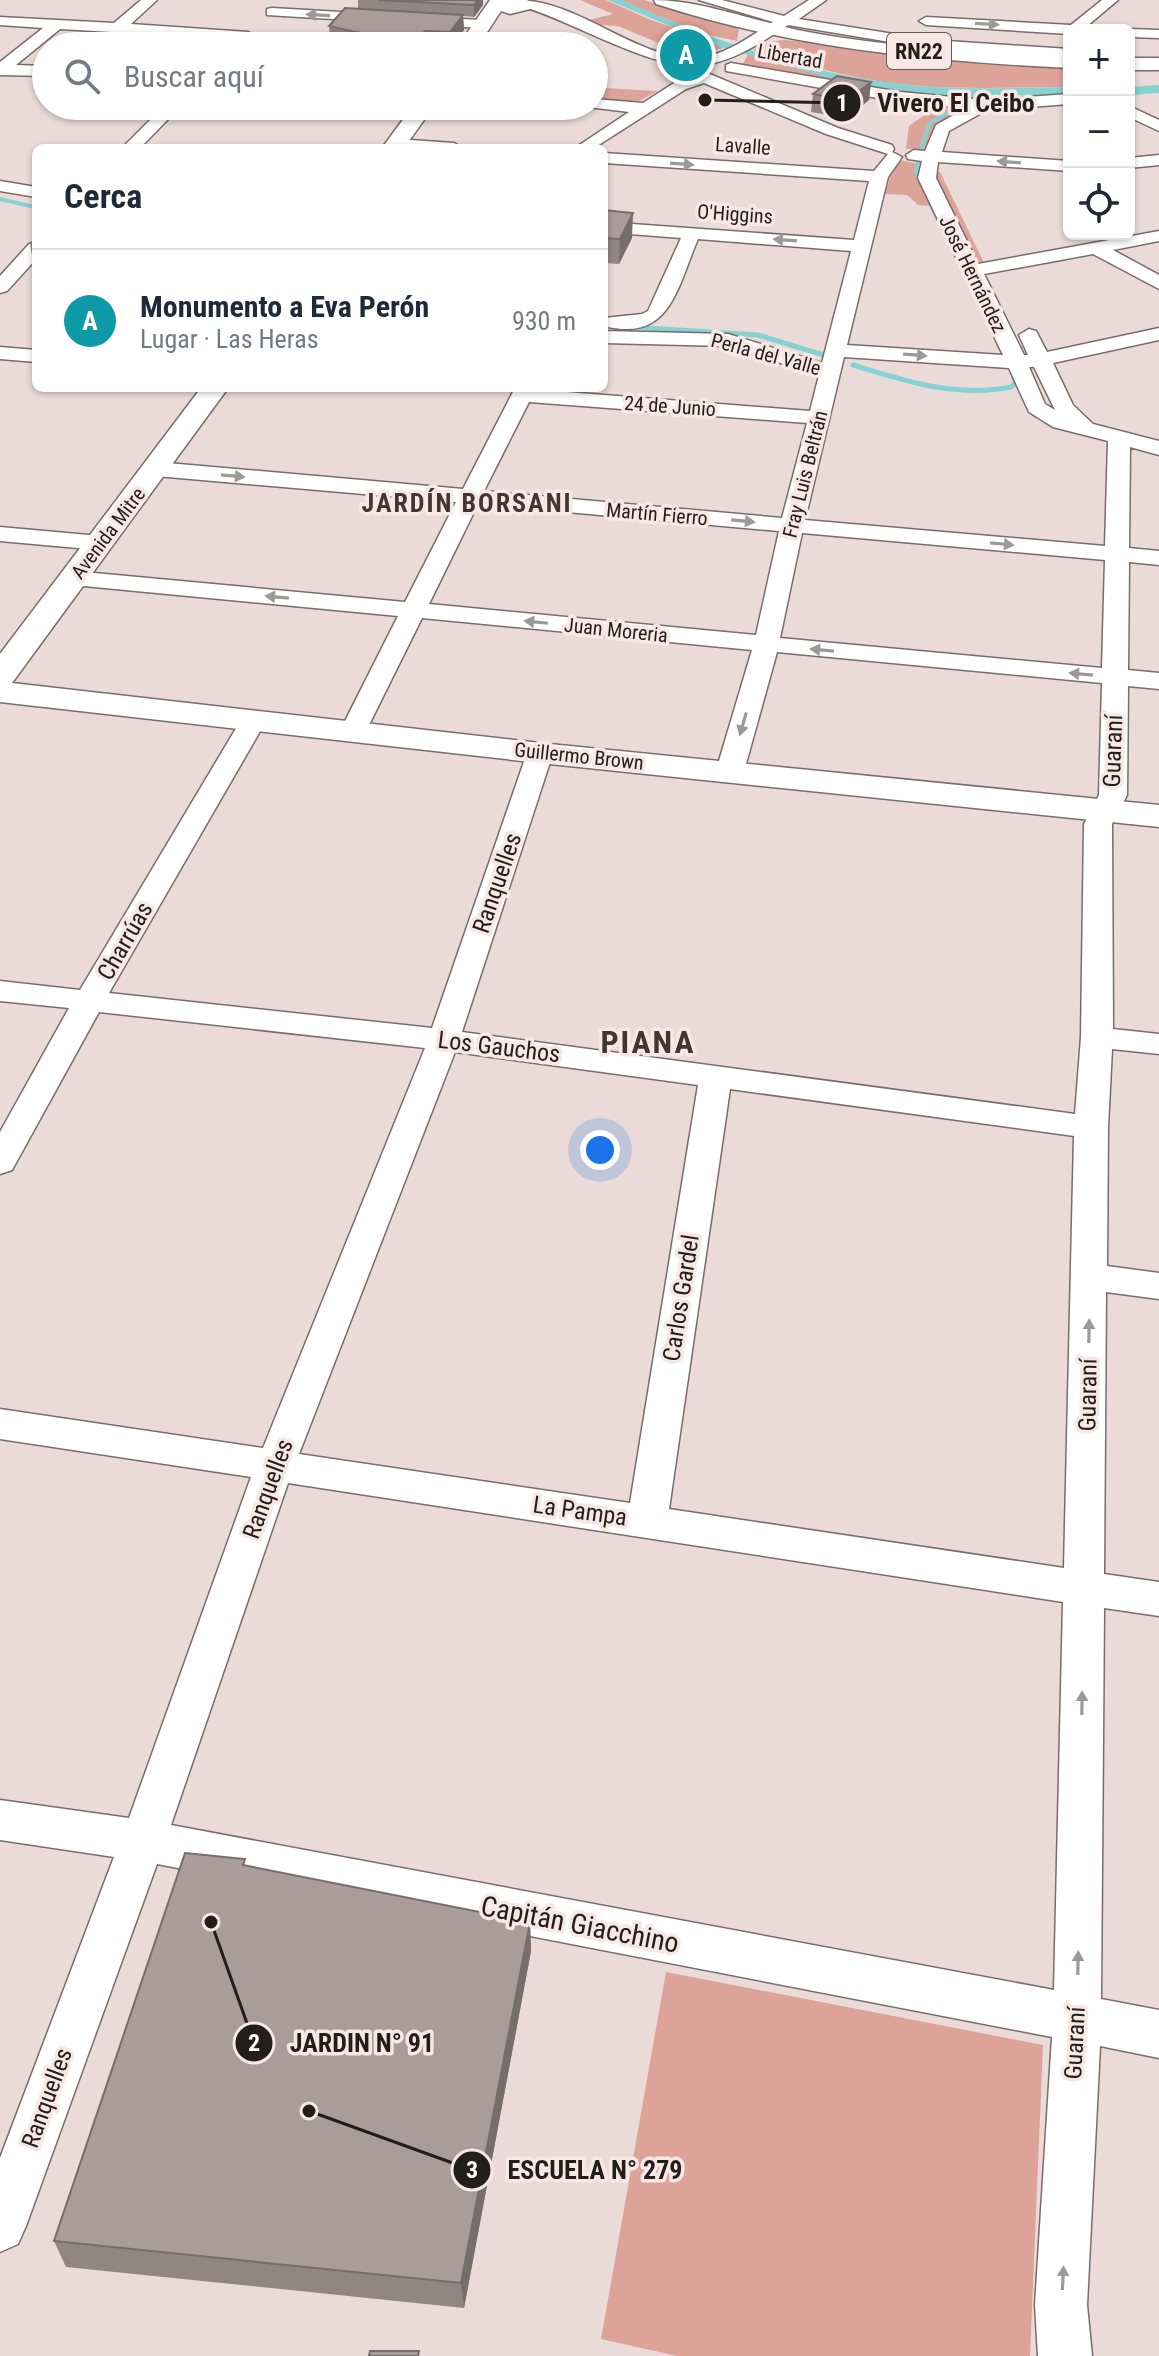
<!DOCTYPE html>
<html lang="es">
<meta charset="utf-8">
<style>
body{margin:0;font-family:"Roboto Condensed",sans-serif;background:#f2f2f3;color:#1f2937}
.controls{position:absolute;right:24px;top:24px;display:grid;overflow:hidden;border-radius:12px;box-shadow:0 2px 6px #0004}
.controls button{width:72px;height:72px;display:grid;place-items:center;padding:0;border:0;border-bottom:2px solid #e0e1e3;background:#fff;color:#1f2937;font:40px sans-serif}
.you{position:absolute;left:600px;top:1150px;width:28px;height:28px;margin:-20px;border:6px solid #fff;border-radius:50%;background:#1a73e8;box-shadow:0 0 0 12px #1a73e833}
.badge{display:grid;place-items:center;width:52px;height:52px;border-radius:50%;background:#1a73e8;color:#fff;font-size:26px;font-weight:700}
.pin{position:absolute;translate:-50% -50%;border:4px solid #fff;box-shadow:0 2px 8px #0006}
.list{margin:0;padding:0;list-style:none}
h2{display:flex;justify-content:space-between;align-items:center;height:104px;margin:0;padding:0 32px;font-size:34px}
h2 small{font-size:26px;font-weight:400;color:#747a83}
.list li{display:grid;grid-template-columns:52px 1fr auto;gap:24px;align-items:center;box-sizing:border-box;height:144px;padding:0 32px;border-top:2px solid #e0e1e3}
.list b{display:block;font-size:30px;white-space:nowrap}
.list p{margin:0;font-size:26px;white-space:nowrap;color:#747a83}
.list em{font-size:26px;font-style:normal;color:#747a83}
.icon{flex:none;width:44px;height:44px;fill:none;stroke:currentColor;stroke-width:2;stroke-linecap:round;stroke-linejoin:round}
.map{position:relative;flex:none;width:1159px;height:2356px;overflow:hidden}
.search{position:absolute;background:#fff;box-shadow:0 2px 6px #0004;left:32px;top:32px;width:576px;height:88px;display:flex;align-items:center;gap:20px;box-sizing:border-box;padding:0 28px;border-radius:44px;color:#747a83;font-size:30px}
.panel{position:absolute;background:#fff;box-shadow:0 2px 6px #0004;left:32px;top:144px;width:576px;height:248px;border-radius:12px}
.map>svg:first-child{display:block}
.green{fill:#dda298}
.lines{fill:none;stroke-linecap:round;stroke-linejoin:round}
.stream-far1{stroke:#86d2d2;stroke-width:4}
.stream{stroke:#86d2d2;stroke-width:5}
.canal{fill:#86d2d2;fill-rule:evenodd}
.minor-casing{stroke:#796c6a;stroke-width:3}
.major-casing{stroke:#796c6a;stroke-width:3}
.highway-casing{stroke:#796c6a;stroke-width:3}
.minor{fill:#fff;fill-rule:evenodd}
.major{fill:#fff;fill-rule:evenodd}
.highway{fill:#fff;fill-rule:evenodd}
.wall{fill:#928684}
.shaded-wall{fill:#776d6c}
.building{fill:#aa9c9a;stroke:#776d6c;stroke-width:2}
.oneway{fill:#9c9999}
.labels{text-anchor:middle;stroke-width:7;stroke-linejoin:round;paint-order:stroke}
.far-street-label{font-size:20px;fill:#231d1c;stroke:#f7e8e5}
.shield{fill:#f7e8e5;stroke:#635a58;stroke-width:2}
.shield-label{font-size:22px;font-weight:bold;fill:#231d1c}
.street-label{font-size:24px;fill:#231d1c;stroke:#f7e8e5}
.far-district-label{font-size:26px;font-weight:bold;letter-spacing:2px;fill:#423634;stroke:#f7e8e5}
.near-street-label{font-size:28px;fill:#231d1c;stroke:#f7e8e5}
.district-label{font-size:32px;font-weight:bold;letter-spacing:2px;fill:#423634;stroke:#f7e8e5}
.leader{fill:none;stroke:#231d1c;stroke-width:3}
.callout-dot{fill:#231d1c;stroke:#f7e8e5;stroke-width:3}
.mark-label{font-size:24px;text-anchor:middle;font-weight:bold;fill:#fff}
.callout-label{font-size:26px;text-anchor:middle;font-weight:bold;fill:#231d1c;stroke:#f7e8e5;stroke-width:7;stroke-linejoin:round;paint-order:stroke}
</style>
<div class="map">
<svg width="1159" height="2356" viewBox="0 0 1159 2356">
<rect width="100%" height="100%" fill="#eadbd8"/>
<g class="green">
<path d="M580,0H606L651,20L728,46L696,57L672,56L673,49L618,26L601,25L589,20L613,14Z"/>
<path d="M621,0H644L739,29L737,41L699,33Z"/>
<path d="M783,40L1069,65V87C1008,87 945,91 884,82C839,75 796,63 753,50L768,42Z"/>
<path d="M749,53C820,78 895,93 971,93L974,95L961,101L930,99L742,65Z"/>
<path d="M603,88L658,91L635,103L596,101Z"/>
<path d="M940,104L967,108L928,149H906L909,126Z"/>
<path d="M899,160L919,164L917,174L931,206L918,205L907,195L885,194L895,162Z"/>
<path d="M931,172H940L985,265H977Z"/>
<path d="M666,1972L1043,2045L1030,2356H677L601,2339Z"/>
</g>
<g class="lines">
<g class="stream-far1">
<path d="M921,150L929,124L984,91"/>
<path d="M918,162L916,173L923,187"/>
<path d="M0,199L30,206"/>
<path d="M932,207L947,238"/>
</g>
<g class="stream">
<path d="M631,327L758,335L830,357"/>
<path d="M853,365C906,381 955,398 1011,387L1015,384L1014,374"/>
</g>
<g class="canal">
<path d="M608,0H622C706,37 794,70 885,82C946,91 1008,88 1069,87V95H940L846,83L720,47Z"/>
<path d="M1159,85V93L1129,95V87Z"/>
</g>
<defs>
<g id="minor">
<path d="M141,0H157L131,24L248,32L255,36L248,40L60,29L16,65L46,66V76L0,75V62L43,28L0,25V17L114,23Z"/>
<path d="M516,0C580,0 634,59 696,58C723,57 751,36 773,22L699,0H722L784,16L809,0H826L799,19L932,40L1069,49V59L932,49L788,25C762,42 736,60 705,65C656,74 569,18 517,5Z"/>
<path d="M1102,0H1118L1087,26L1091,30H1069V34L926,25L919,21L926,17L1071,25Z"/>
<path d="M272,8L480,20L487,24L480,28L267,15V9Z"/>
<path d="M1129,29L1159,30V38L1129,37V30H1124Z"/>
<path d="M731,63L900,92L984,100L1069,94V104L987,110L949,131L942,152L1069,161V171L938,162L936,178L978,264L1159,231V241L1113,250L1159,275V289L1093,254L984,274L1024,355H1028L1019,335L1029,329L1036,331L1047,352L1159,328V340L1053,363L1073,405L1093,424L1159,441V455L1130,447L1129,548L1159,551V565L1129,562L1128,670L1159,673V689L1128,686L1127,795L1112,824L1113,1029L1159,1034V1054L1112,1049L1108,1127L1107,1266L1159,1273V1299L1106,1292L1104,1574L1159,1582V1616L1104,1608L1101,1999L1159,2010V2058L1100,2046L1087,2305L1092,2356H1038L1035,2305L1052,2037L157,1864L26,2226L18,2244L0,2252V2158L114,1857L0,1840V1800L129,1818L251,1477L0,1439V1409L263,1448L425,1048L99,1012L12,1170L0,1174V1132L69,1008L0,1001V981L80,990L244,715H262L266,721L109,993L432,1028L527,753L530,747H550L553,753L462,1032L1075,1114L1081,1037L1084,824L1099,795L1102,683L777,652L744,771L740,777H720L716,771L752,650L422,618L366,731L362,737H344L340,731L398,616L73,585L65,583L61,578L65,573L73,571L405,602L456,502L156,476L145,469L156,462L463,489L515,388L810,411L819,375L726,346L604,343V331L728,334L822,363L851,251L698,239C677,287 671,343 604,326V318L642,314L648,311L681,238L604,232V222L854,240L869,181L604,163V153L874,171L888,154L826,134L704,83L686,89L594,148H575L629,112L588,107L594,106V99L643,103L674,83L705,72L838,128L892,145L894,149L892,152L902,157L888,177L847,345L1003,355L918,178L922,161L908,159L906,155L914,150L925,151L936,125L966,108L900,102L726,71V65ZM844,357L1009,368L1029,412L1053,427L1108,441L1105,546L805,520ZM1029,367H1034L1055,410L1045,404ZM529,402L807,423L782,518L484,491ZM478,504L779,531L756,635L429,604ZM802,533L1105,560L1102,668L780,638ZM455,1052L698,1085L630,1503L299,1454ZM730,1089L1074,1136L1064,1568L669,1509ZM288,1483L1063,1602L1054,1990L171,1825Z"/>
<path d="M164,106H181L140,148H122Z"/>
<path d="M1129,106L1159,120V131L1129,117Z"/>
<path d="M396,139L454,143L462,148H390L388,144L390,140Z"/>
<path d="M1159,155V165L1129,168V158Z"/>
<path d="M0,181L36,187V197L0,191Z"/>
<path d="M36,242V259L7,291L0,293V276L29,244Z"/>
<path d="M0,347L36,350V362L0,359Z"/>
<path d="M0,527L100,536L108,538L112,543L108,548L100,550L0,541Z"/>
</g>
<g id="major">
<path d="M490,0H527L532,5L530,9L510,14L501,11L478,46H458Z"/>
<path d="M413,106H434L404,148H382Z"/>
<path d="M201,388H228L12,683L540,743L1159,805V827L540,763L0,702V654Z"/>
</g>
<g id="highway">
<path d="M654,0C702,0 759,23 808,32C894,48 982,52 1069,56V68C928,61 791,48 656,4Z"/>
<rect x="1129" y="58" width="30" height="12"/>
</g>
</defs>
<use href="#minor" class="minor-casing"/>
<use href="#major" class="major-casing"/>
<use href="#highway" class="highway-casing"/>
<use href="#minor" class="minor"/>
<use href="#major" class="major"/>
<use href="#highway" class="highway"/>
</g>
<g class="wall">
<path d="M358,0H483V5L474,17L463,16L464,30L452,46H352L330,41L329,26L358,9Z"/>
<path d="M871,82L869,100L847,118L811,112L813,94Z"/>
<path d="M327,106H380L376,111L327,108Z"/>
<path d="M604,210L632,238L619,264L604,263Z"/>
<path d="M36,237V268H34L30,243Z"/>
<path d="M247,1866L530,1922L531,1951L464,2308L66,2267L54,2241Z"/>
</g>
<g class="shaded-wall">
<path d="M478,0H483V5L474,17V5Z"/>
<path d="M463,15L464,30L451,46L450,32Z"/>
<path d="M425,31L426,46H413Z"/>
<path d="M871,82L869,100L847,118L848,100Z"/>
<path d="M633,213L632,238L619,264L620,239Z"/>
<path d="M530,1922L531,1951L464,2308L461,2283Z"/>
</g>
<g class="building">
<path d="M378,0H478L474,5Z"/>
<path d="M345,8L463,15L450,32L425,31L413,46H364L368,42L354,41L361,33L329,26Z"/>
<path d="M837,76L871,82L848,100L813,94Z"/>
<path d="M604,210L633,213L620,239L604,238Z"/>
<path d="M185,1853L245,1859L243,1865L530,1922L461,2283L54,2241Z"/>
<path d="M370,2351H419L418,2356H369Z"/>
</g>
<defs><path id="oneway-solid" d="M-6-.8H1V-3.2L6.5 0L1 3.2V.8H-6Z" transform="scale(2)"/></defs>
<g class="oneway">
<use href="#oneway-solid" transform="translate(318 15) rotate(-177)"/>
<use href="#oneway-solid" transform="translate(987 24) rotate(3)"/>
<use href="#oneway-solid" transform="translate(1009 162) rotate(-176)"/>
<use href="#oneway-solid" transform="translate(682 164) rotate(4)"/>
<use href="#oneway-solid" transform="translate(785 240) rotate(-176)"/>
<use href="#oneway-solid" transform="translate(915 355) rotate(4)"/>
<use href="#oneway-solid" transform="translate(233 476) rotate(5)"/>
<use href="#oneway-solid" transform="translate(743 521) rotate(5)"/>
<use href="#oneway-solid" transform="translate(1002 544) rotate(5)"/>
<use href="#oneway-solid" transform="translate(277 597) rotate(-175)"/>
<use href="#oneway-solid" transform="translate(536 622) rotate(-174)"/>
<use href="#oneway-solid" transform="translate(822 650) rotate(-175)"/>
<use href="#oneway-solid" transform="translate(1081 674) rotate(-175)"/>
<use href="#oneway-solid" transform="translate(743 724) rotate(106)"/>
<use href="#oneway-solid" transform="translate(1089 1331) rotate(-89)"/>
<use href="#oneway-solid" transform="translate(1082 1703) rotate(-89)"/>
<use href="#oneway-solid" transform="translate(1078 1963) rotate(-89)"/>
<use href="#oneway-solid" transform="translate(1063 2278) rotate(-87)"/>
</g>
<g class="labels">
<g class="far-street-label">
<text transform="translate(790 56) rotate(10)" y="7">Libertad</text>
<text transform="translate(743 146) rotate(4)" y="7">Lavalle</text>
<text transform="translate(735 214) rotate(4)" y="7">O'Higgins</text>
<text transform="translate(973 274) rotate(64)" y="7">José Hernández</text>
<text transform="translate(766 354) rotate(15)" y="7">Perla del Valle</text>
<text transform="translate(670 406) rotate(4)" y="7">24 de Junio</text>
<text transform="translate(805 474) rotate(-76)" y="7">Fray Luis Beltrán</text>
<text transform="translate(657 514) rotate(5)" y="7">Martín Fierro</text>
<text transform="translate(108 533) rotate(-53)" y="7">Avenida Mitre</text>
<text transform="translate(616 630) rotate(6)" y="7">Juan Moreria</text>
<text transform="translate(579 756) rotate(6)" y="7">Guillermo Brown</text>
</g>
<rect class="shield" x="887" y="33" width="64" height="36" rx="6"/>
<g class="shield-label">
<text x="919" y="59">RN22</text>
</g>
<g class="street-label">
<text transform="translate(1113 751) rotate(-88)" y="8">Guaraní</text>
<text transform="translate(497 883) rotate(-71)" y="8">Ranquelles</text>
<text transform="translate(125 941) rotate(-60)" y="8">Charrúas</text>
<text transform="translate(499 1047) rotate(7)" y="8">Los Gauchos</text>
<text transform="translate(681 1298) rotate(-81)" y="8">Carlos Gardel</text>
<text transform="translate(1088 1395) rotate(-89)" y="8">Guaraní</text>
<text transform="translate(268 1489) rotate(-70)" y="8">Ranquelles</text>
<text transform="translate(580 1511) rotate(8)" y="8">La Pampa</text>
<text transform="translate(1075 2043) rotate(-87)" y="8">Guaraní</text>
<text transform="translate(47 2098) rotate(-70)" y="8">Ranquelles</text>
</g>
<g class="far-district-label">
<text x="467" y="512">JARDÍN BORSANI</text>
</g>
<g class="near-street-label">
<text transform="translate(580 1924) rotate(11)" y="10">Capitán Giacchino</text>
</g>
<g class="district-label">
<text x="648" y="1053">PIANA</text>
</g>
</g>
<path class="leader" d="M705 100L842 103M211 1922L254 2043M309 2111L472 2170"/>
<g class="callout-dot">
<circle cx="705" cy="100" r="8"/>
<circle cx="211" cy="1922" r="8"/>
<circle cx="309" cy="2111" r="8"/>
<circle cx="842" cy="103" r="20"/>
<circle cx="254" cy="2043" r="20"/>
<circle cx="472" cy="2170" r="20"/>
</g>
<g class="mark-label">
<text x="842" y="111">1</text>
<text x="254" y="2051">2</text>
<text x="472" y="2178">3</text>
</g>
<g class="callout-label">
<text x="956" y="112">Vivero El Ceibo</text>
<text x="362" y="2052">JARDIN N° 91</text>
<text x="595" y="2179">ESCUELA N° 279</text>
</g>
</svg>
<div class="controls">
<button>+</button>
<button>−</button>
<button><svg class="icon" aria-label="locate" viewBox="0 0 24 24"><circle cx="12" cy="12" r="6"/><path d="M12 2v4M12 18v4M2 12h4M18 12h4"/></svg></button>
</div>
<div class="you"></div>
<div class="pin badge" style="left:686px;top:55px;background:#0f9aa8">A</div>
<div class="search"><svg class="icon" aria-label="search" viewBox="0 0 24 24"><circle cx="10" cy="10" r="6"/><path d="M15 15l6 6"/></svg>Buscar aquí</div>
<section class="panel">
<h2>Cerca<small></small></h2>
<ul class="list">
<li><span class="badge" style="background:#0f9aa8">A</span><div><b>Monumento a Eva Perón</b><p>Lugar · Las Heras</p></div><em>930 m</em></li>
</ul>
</section>
</div>
